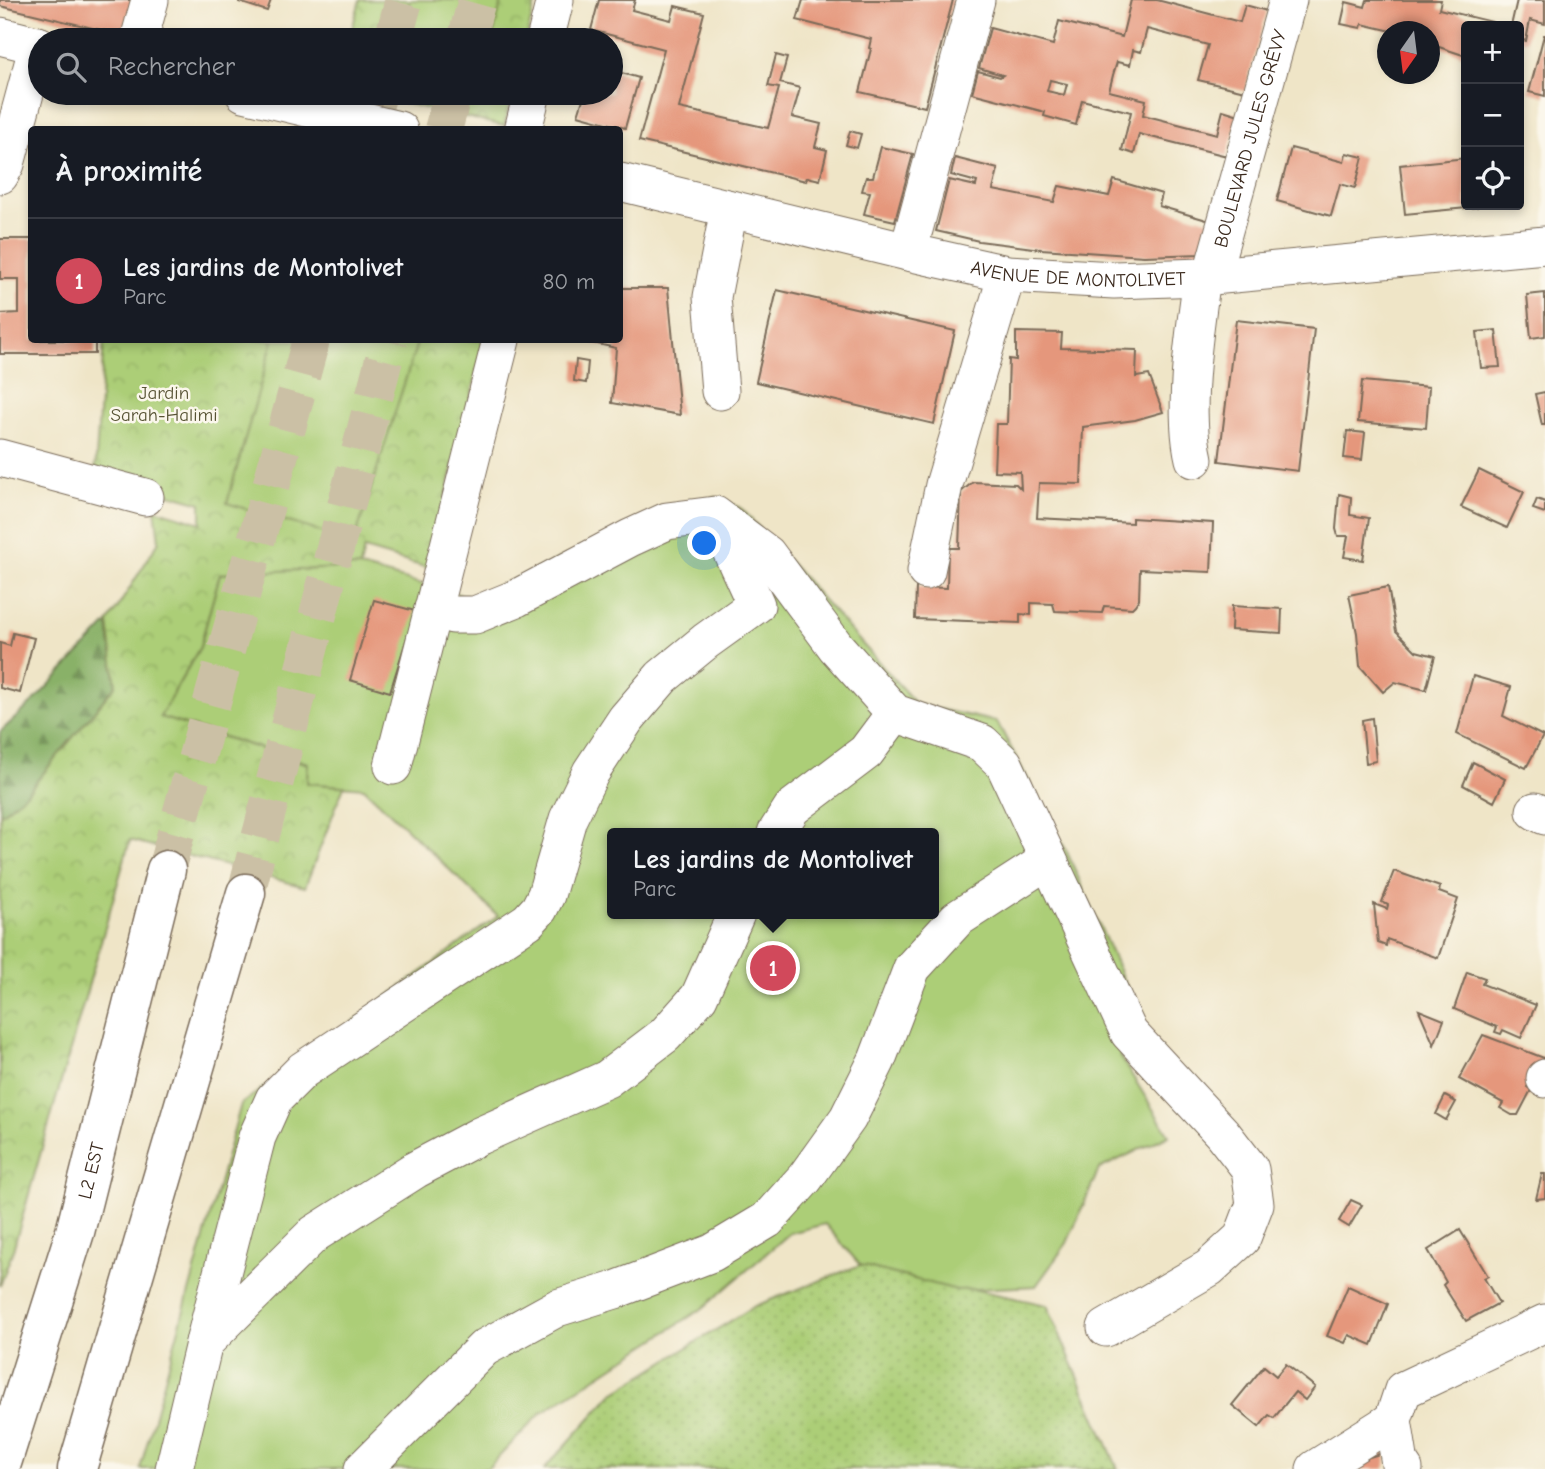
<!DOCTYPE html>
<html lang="fr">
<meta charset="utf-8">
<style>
body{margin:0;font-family:"Comic Neue",sans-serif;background:#20242c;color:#f1f3f6}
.controls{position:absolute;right:21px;top:21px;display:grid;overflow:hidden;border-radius:7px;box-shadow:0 4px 10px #0003}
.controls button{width:63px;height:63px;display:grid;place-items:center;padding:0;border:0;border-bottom:2px solid #363941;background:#171b24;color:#f1f3f6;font:35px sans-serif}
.compass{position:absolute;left:1377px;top:21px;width:63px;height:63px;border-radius:50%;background:#171b24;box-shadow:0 4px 10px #0003;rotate:194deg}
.you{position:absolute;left:705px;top:544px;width:24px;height:24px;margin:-18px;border:5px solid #fff;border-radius:50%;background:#1a73e8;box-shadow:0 0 0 10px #1a73e833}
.badge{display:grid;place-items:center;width:46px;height:46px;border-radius:50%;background:#d1495b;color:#fff;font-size:23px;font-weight:700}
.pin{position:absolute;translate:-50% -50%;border:4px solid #fff;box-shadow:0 2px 7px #0006}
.popup{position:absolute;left:607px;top:828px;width:332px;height:91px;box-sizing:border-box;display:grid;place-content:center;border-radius:7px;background:#171b24;filter:drop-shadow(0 2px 5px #0005);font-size:23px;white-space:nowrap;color:#9ea1a6}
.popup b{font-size:26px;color:#f1f3f6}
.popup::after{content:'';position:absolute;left:50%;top:100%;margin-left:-14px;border:14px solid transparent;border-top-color:#171b24}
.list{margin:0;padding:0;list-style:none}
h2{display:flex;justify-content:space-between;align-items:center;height:91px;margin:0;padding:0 28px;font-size:30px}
h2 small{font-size:23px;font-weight:400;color:#9ea1a6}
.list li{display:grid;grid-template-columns:46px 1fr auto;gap:21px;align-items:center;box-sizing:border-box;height:126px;padding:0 28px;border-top:2px solid #363941}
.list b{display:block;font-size:26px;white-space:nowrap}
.list p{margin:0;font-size:23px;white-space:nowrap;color:#9ea1a6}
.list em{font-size:23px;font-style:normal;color:#9ea1a6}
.icon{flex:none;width:38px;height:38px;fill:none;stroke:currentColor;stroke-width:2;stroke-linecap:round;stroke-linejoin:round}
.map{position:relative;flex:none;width:1545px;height:1469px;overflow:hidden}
.search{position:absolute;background:#171b24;box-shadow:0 4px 10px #0003;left:28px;top:28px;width:595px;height:77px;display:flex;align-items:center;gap:18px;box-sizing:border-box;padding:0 24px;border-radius:38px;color:#9ea1a6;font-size:26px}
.panel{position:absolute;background:#171b24;box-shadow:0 4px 10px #0003;left:28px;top:126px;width:595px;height:217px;border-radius:7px}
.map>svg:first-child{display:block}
.grass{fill:url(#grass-dots);stroke:#747c4a;stroke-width:2}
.forest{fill:url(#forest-firs);stroke:#626e43;stroke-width:2}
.park{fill:url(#park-crowns);stroke:#747c4a;stroke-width:2}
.garden{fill:#acce77;stroke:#747c4a;stroke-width:2;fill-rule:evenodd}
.building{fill:#e5977b;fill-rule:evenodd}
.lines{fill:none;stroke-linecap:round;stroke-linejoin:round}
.highway-tunnel{stroke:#cbc0a5;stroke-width:38;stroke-dasharray:38 19;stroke-linecap:butt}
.minor-casing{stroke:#7a6b59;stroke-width:39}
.highway-casing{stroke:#7a6b59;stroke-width:41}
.minor{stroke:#fff;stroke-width:37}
.highway{stroke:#fff;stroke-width:38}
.labels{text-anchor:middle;stroke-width:5;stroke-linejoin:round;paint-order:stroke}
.street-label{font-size:19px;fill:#3b2a1e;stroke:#fbf7ec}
.park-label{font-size:19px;fill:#575334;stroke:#fbf7ec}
</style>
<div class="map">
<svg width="1545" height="1469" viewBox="0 0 1545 1469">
<defs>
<pattern id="grass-dots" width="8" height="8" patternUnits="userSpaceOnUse" patternTransform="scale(1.75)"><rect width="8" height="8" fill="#acce77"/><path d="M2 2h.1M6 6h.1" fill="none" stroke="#95b166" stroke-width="1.8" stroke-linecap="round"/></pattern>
<pattern id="forest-firs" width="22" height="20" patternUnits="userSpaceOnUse" patternTransform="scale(1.75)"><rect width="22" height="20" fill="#89b168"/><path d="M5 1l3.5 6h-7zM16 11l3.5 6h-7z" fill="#719055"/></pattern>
<pattern id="park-crowns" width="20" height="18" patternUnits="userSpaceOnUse" patternTransform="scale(1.75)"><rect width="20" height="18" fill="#acce77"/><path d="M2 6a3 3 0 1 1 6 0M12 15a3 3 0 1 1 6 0" fill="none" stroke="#95b166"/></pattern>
</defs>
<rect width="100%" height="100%" fill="#fbf7ec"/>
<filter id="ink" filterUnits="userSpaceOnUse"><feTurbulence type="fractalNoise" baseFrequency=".0143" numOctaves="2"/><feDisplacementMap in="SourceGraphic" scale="14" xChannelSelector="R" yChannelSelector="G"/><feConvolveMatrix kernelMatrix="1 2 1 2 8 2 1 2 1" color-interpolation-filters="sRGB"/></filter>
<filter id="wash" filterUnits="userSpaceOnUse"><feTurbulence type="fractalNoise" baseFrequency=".00686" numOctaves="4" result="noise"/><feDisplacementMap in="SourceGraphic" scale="28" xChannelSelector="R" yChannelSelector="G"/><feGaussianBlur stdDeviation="1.57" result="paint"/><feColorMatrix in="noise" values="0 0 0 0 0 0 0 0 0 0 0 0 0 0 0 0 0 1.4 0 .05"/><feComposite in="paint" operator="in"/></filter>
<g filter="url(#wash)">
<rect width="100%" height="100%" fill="#efe5c7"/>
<path class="grass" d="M860,1265L1047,1305L1118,1469H544L612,1394L755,1306Z"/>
<path class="forest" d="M108,623L116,685L28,792L0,815V732L34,701Z"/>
<g class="park">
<path d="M360,0H536L526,40H349Z"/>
<path d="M361,93H512L504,126Z"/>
<path d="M104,340H485L428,568L364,549L360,567L220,574L200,647L160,717L308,764L307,783L344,786L305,887L130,840L13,1250L0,1286V815L28,792L116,685L108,623L159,541L155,509L201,523V503L95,473Z"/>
</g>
<g class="garden">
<path d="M410,0H502L492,40H400Z"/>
<path d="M273,340H418L354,542L227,503Z"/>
<path d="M715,497L741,508L916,704L997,722L1066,850L1141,1020L1120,1056L1169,1135L1099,1169L1067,1243L1036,1286L957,1290L860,1265L825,1224L790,1233L703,1308L541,1413L487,1469H140L241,1104L498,916L364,788L307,783L308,763L160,717L200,647L220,574L360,567L473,598L630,527ZM612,833H934V914H612Z"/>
</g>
<g id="blocks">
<g class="building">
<path d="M0,0H133L122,35L0,6Z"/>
<path d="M239,0H271L267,11L239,2Z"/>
<path d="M599,0H635L632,10L671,20L675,6L704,13L679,108L768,128L779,88L768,86L776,55L787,58L780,83L800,88L792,117L821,124L815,147L827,150L820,180L807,177L806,181L639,141L664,49L591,30Z"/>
<path d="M803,0H953L925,107L860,92L871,49L869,48L871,39L797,20Z"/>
<path d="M1131,0H1157L1240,22L1245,5L1267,11L1245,91L1198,80L1208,45L1147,29L1141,52L1133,50L1130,65L1117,62L1113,75L1109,91L1146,100L1143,115L1217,134L1223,110L1239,115L1227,156L1139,134L1134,154L1122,150L1131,112L1082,100L1076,125L1044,116L1045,112L972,93L978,71L1000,77L1003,75L979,68L990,28L1053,45L1059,21L1122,37ZM1050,80L1067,84L1064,95L1047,91Z"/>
<path d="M1367,0H1441L1439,9L1492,22L1491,26H1466V56L1430,44V32H1396L1362,24L1361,28L1341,24L1346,2L1365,7Z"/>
<path d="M1517,0H1545V24L1530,20L1526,41L1519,39V26H1511Z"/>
<path d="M1544,35H1545V96L1529,92Z"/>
<path d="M611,70L639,78L625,128L578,115L585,93H611Z"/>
<path d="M850,131L861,134L857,148L846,145Z"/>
<path d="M881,147L913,154L895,221L864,214L870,192L862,191L866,177H873Z"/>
<path d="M1291,148L1344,162L1346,153L1363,157L1355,188L1340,184L1331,216L1277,201Z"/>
<path d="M955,158L998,169L993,190L1054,202L1059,186L1109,196L1114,180L1162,194L1159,206L1210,221L1201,254L1144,256L1041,249L979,241L936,231L949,180L976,186L977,182L951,175Z"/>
<path d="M1466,158V205H1477V207L1405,214L1400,165Z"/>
<path d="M0,239H32V340H95V354H0V314L19,313V279H0Z"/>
<path d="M620,288H668L680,415L612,403L616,348L593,343L594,340H620Z"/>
<path d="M777,290L955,331L934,424L756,382Z"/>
<path d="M1545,293V336L1531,338L1527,295Z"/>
<path d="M1236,320L1314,329L1298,471L1219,461Z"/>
<path d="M1496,330L1500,367L1481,368L1477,332Z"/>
<path d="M1016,332L1062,333L1061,348L1137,350L1136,377L1149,375L1163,412L1135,420L1083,427L1081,484L1039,483L1037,518L1132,523V518L1213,523L1211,572L1140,569L1139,599L1135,605L1132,608L1104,606L1102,613L1055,611L1053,604L1031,603V615L1020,614V623L915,619L916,587L947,588L948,548H959L961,492L973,482L1016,484L1021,489L1020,472L994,471L996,424H1007L1009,359L1016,360Z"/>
<path d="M576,360L588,362L586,383L574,381Z"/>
<path d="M1362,381L1429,387L1426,428L1358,422Z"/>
<path d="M1545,392V425H1542L1535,394Z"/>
<path d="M1347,431L1365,433L1362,460L1344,458Z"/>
<path d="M1479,470L1524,492L1507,528L1461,507Z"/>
<path d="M1339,494L1351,497L1350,515L1369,518L1363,560L1344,557L1348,536H1338L1336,529Z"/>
<path d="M1537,499L1545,502V513L1533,509Z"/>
<path d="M1388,587L1396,631L1416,651L1435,656L1426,690L1395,682L1383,692L1360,666L1357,633L1349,595Z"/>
<path d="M374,600L415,611L390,692L350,680Z"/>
<path d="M1232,606L1282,609L1281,633L1231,630Z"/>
<path d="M13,633L34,638L20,693L0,688V643L10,646Z"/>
<path d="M1473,676L1511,687L1503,716L1543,736L1526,768L1457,734Z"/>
<path d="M1372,718L1376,761L1366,763L1362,720Z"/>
<path d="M1473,762L1505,779L1494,802L1463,785Z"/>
<path d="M1394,871L1440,887L1439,892L1458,899L1438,958L1387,939L1386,946L1378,943L1374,904L1387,909L1388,905L1382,902Z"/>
<path d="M1467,972L1485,978L1482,984L1536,1005L1521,1038L1503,1030L1501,1034L1495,1032L1497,1027L1454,1009Z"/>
<path d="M1419,1010L1444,1020L1434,1045Z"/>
<path d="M1483,1035L1544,1058L1527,1087L1531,1090L1518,1115H1512L1500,1108L1503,1103L1459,1079Z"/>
<path d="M1445,1096L1456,1102L1446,1120L1436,1114Z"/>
<path d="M1542,1174H1545V1198L1536,1199Z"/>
<path d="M1351,1200L1362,1205L1349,1227L1339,1221Z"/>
<path d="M1460,1230L1488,1276L1484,1278L1499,1303L1466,1321L1443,1285L1446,1282L1428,1250Z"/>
<path d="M1348,1286L1388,1304L1372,1345L1349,1335L1345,1343L1327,1336Z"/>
<path d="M1286,1364L1315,1387L1305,1400L1295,1392L1274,1418L1269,1415L1259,1427L1232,1405L1264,1366L1276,1376Z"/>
<path d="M1386,1452L1385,1469H1342L1343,1465Z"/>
</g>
</g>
</g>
<g filter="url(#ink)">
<use href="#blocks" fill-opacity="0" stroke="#7a6b59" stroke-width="2"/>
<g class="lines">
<g class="highway-tunnel">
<path d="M393,40L404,0"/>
<path d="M466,40L477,0"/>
<path d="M368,130L378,93"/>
<path d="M443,130L453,93"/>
<path d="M166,870L311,340"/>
<path d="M246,893L389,340"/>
</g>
<defs>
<g id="minor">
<path d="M0,36L40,46"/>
<path d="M139,40L150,0"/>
<path d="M545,40L555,0"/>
<path d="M244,93L399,130"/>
<path d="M523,130L532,93"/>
<path d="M0,175L6,164L38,45"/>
<path id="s1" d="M620,182L908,252L1007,274L1114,280L1202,277L1545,245"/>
<path d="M908,252L976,0"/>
<path id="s2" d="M1211,277L1288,0"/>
<path d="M501,340L433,609L453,615H475L517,598L630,538L667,521L715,515L767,554L836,647L895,713L982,743L1004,764L1129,1033L1222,1133L1250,1169L1255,1204L1242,1238L1209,1268L1106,1328"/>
<path d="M720,391L712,297L729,209"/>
<path d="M0,458L145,497"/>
<path d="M1194,459C1182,409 1195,329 1202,277"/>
<path d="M926,571L944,485L1007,274"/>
<path d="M393,766L433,609"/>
<path d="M1535,811L1545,816"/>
<path d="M776,833L792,808L866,752L895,713"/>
<path d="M1545,1079V1078"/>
<path d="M204,1343L314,1234L415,1170L479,1136L607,1079L665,1035L699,997L736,914"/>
<path d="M174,1469L204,1343L257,1137L274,1099L303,1070L528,921L539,909L546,895L568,819L591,772L626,719L662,677L706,641L756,605L717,520"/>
<path d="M363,1469L484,1348L557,1308L615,1290L712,1253L767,1220L805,1178L848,1118L877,1060L912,968L957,919L1048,860"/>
<path d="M1315,1469L1393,1420"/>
<path d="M1404,1469L1400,1464L1393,1420L1403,1390L1545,1323"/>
</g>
<g id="highway">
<path id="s3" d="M0,1469L75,1232L166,870"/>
<path d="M77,1469L246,893"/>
</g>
</defs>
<use href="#minor" class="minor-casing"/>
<use href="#highway" class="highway-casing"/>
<use href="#minor" class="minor"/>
<use href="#highway" class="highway"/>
</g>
</g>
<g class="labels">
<g class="street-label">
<text dy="7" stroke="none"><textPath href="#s2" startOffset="144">BOULEVARD JULES GRÉVY</textPath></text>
<text dy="7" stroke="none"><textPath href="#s1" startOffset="469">AVENUE DE MONTOLIVET</textPath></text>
<text dy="7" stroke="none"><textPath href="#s3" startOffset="312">L2 EST</textPath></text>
</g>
<g class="park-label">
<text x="164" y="399">Jardin<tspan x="164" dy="22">Sarah-Halimi</tspan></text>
</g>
</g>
</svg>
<div class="controls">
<button>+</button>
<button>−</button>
<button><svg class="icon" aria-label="locate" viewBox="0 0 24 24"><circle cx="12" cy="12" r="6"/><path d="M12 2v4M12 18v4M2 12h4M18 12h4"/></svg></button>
</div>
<svg class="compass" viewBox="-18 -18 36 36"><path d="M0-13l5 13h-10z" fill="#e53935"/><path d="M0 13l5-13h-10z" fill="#9ea1a6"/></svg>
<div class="you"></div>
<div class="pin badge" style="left:773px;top:968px">1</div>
<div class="popup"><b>Les jardins de Montolivet</b>Parc</div>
<div class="search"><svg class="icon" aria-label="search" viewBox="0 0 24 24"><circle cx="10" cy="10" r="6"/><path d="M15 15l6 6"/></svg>Rechercher</div>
<section class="panel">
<h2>À proximité<small></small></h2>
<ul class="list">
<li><span class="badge">1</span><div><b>Les jardins de Montolivet</b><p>Parc</p></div><em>80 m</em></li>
</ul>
</section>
</div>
